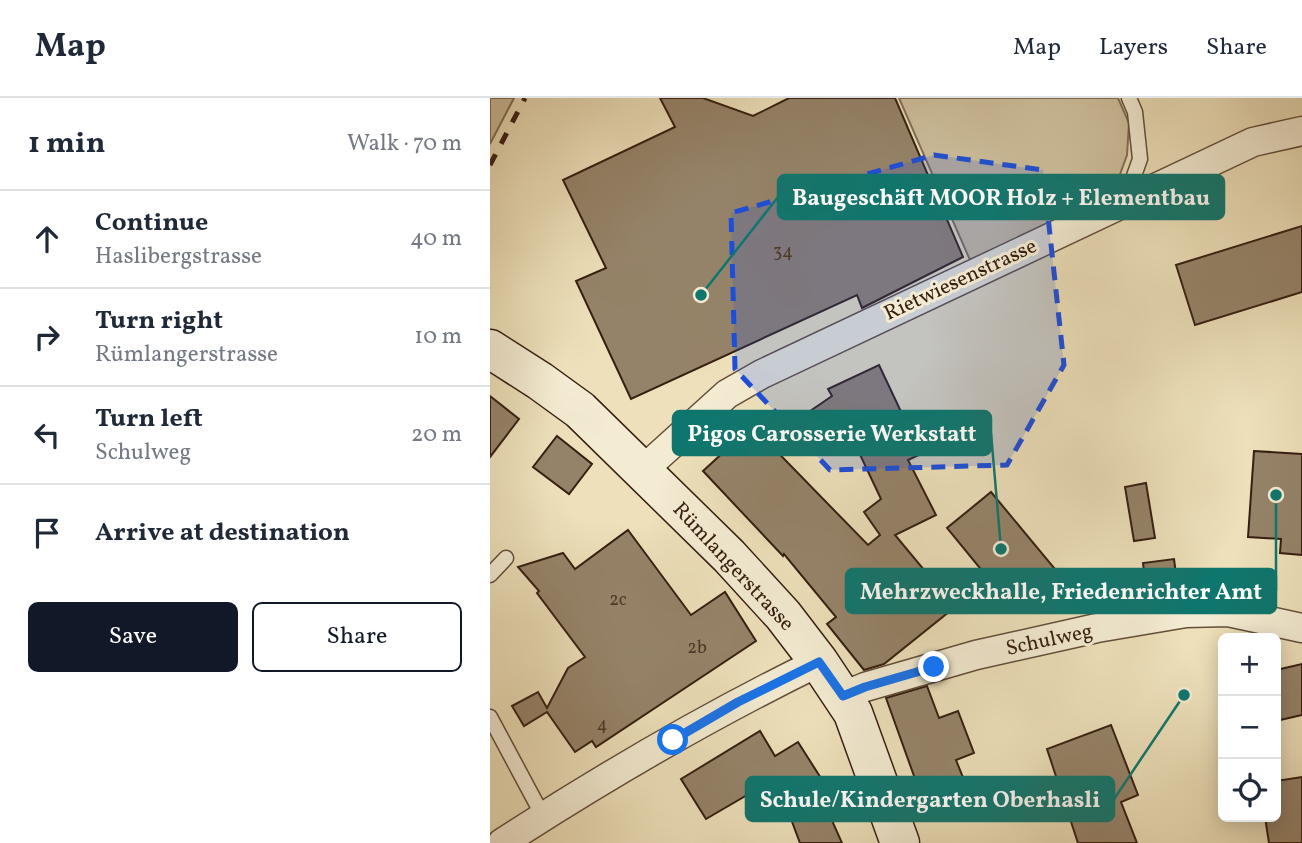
<!DOCTYPE html>
<meta charset="utf-8">
<style>
body{margin:0;font-family:Vollkorn,serif;background:#f2f2f3;color:#1f2937}
.controls{position:absolute;right:21px;bottom:21px;display:grid;overflow:hidden;border-radius:10px;box-shadow:0 4px 18px #0003}
.controls button{width:63px;height:63px;display:grid;place-items:center;padding:0;border:0;border-bottom:2px solid #e0e1e3;background:#fff;color:#1f2937;font:35px sans-serif}
.stop{position:absolute;width:21px;height:21px;margin:-16px;border:5px solid #1a73e8;border-radius:50%;background:#fff}
.stop.end{background:#1a73e8;border-color:#fff;box-shadow:0 2px 7px #0008}
.list{margin:0;padding:0;list-style:none}
h2{display:flex;justify-content:space-between;align-items:center;height:91px;margin:0;padding:0 28px;font-size:30px}
h2 small{font-size:23px;font-weight:400;color:#747a83}
.list li{display:grid;grid-template-columns:46px 1fr auto;gap:21px;align-items:center;box-sizing:border-box;height:98px;padding:0 28px;border-top:2px solid #e0e1e3}
.list b{display:block;font-size:26px;white-space:nowrap}
.list p{margin:0;font-size:23px;white-space:nowrap;color:#747a83}
.list em{font-size:23px;font-style:normal;color:#747a83}
.actions{display:flex;gap:14px;padding:21px 28px}
.actions a{flex:1;padding:16px 0;border:2px solid #111827;border-radius:10px;text-align:center;font-size:24px;color:#111827}
.actions .main{background:#111827;color:#fff}
.icon{flex:none;width:38px;height:38px;fill:none;stroke:currentColor;stroke-width:2;stroke-linecap:round;stroke-linejoin:round}
.map{position:relative;flex:none;width:812px;height:745px;overflow:hidden}
header{display:flex;align-items:center;gap:42px;box-sizing:border-box;height:98px;padding:0 35px;background:#fff;border-bottom:2px solid #e0e1e3}
header strong{font-size:33px}
nav{display:flex;gap:38px;margin-inline-start:auto;font-size:24px}
main{display:flex}
aside{flex:1;background:#fff}
.map>svg:first-child{display:block}
.green{fill:#cebf9d;stroke:#826f57;stroke-width:2}
.building{fill:#958369;stroke:#361f11;stroke-width:2}
.lines{fill:none;stroke-linecap:round;stroke-linejoin:round}
.lane-casing{stroke:#644f3b;stroke-width:17}
.street-casing{stroke:#644f3b;stroke-width:31}
.secondary-casing{stroke:#361f11;stroke-width:41}
.lane{stroke:#f3ebd2;stroke-width:14}
.street{stroke:#f3ebd2;stroke-width:28}
.secondary{stroke:#f3ebd2;stroke-width:38}
.rail{stroke:#361f11;stroke-width:5;stroke-dasharray:12 12;stroke-linecap:butt}
.route{stroke:#1a73e8;stroke-width:9}
.marked{fill:#1d4ed8;fill-opacity:0.2;stroke:#1d4ed8;stroke-width:5;stroke-dasharray:14 9;stroke-linejoin:round}
.labels{text-anchor:middle;stroke-width:6;stroke-linejoin:round;paint-order:stroke}
.number-label{font-size:18px;fill:#4e3827}
.street-label{font-size:21px;fill:#361f11;stroke:#f3ebd2}
.leader{fill:none;stroke:#0f766e;stroke-width:2.5}
.callout-dot{fill:#0f766e;stroke:#f3ebd2;stroke-width:2.5}
.callout{fill:#0f766e;stroke:#0f766e;stroke-width:2.5}
.callout-label{font-size:23px;text-anchor:middle;font-weight:bold;fill:#fff}
</style>
<header>
<strong>Map</strong>
<nav><a>Map</a><a>Layers</a><a>Share</a></nav>
</header>
<main>
<aside>
<h2>1 min<small>Walk · 70 m</small></h2>
<ul class="list">
<li><svg class="icon" aria-label="ahead" viewBox="0 0 24 24"><path d="M12 20V5M6 11l6-6 6 6"/></svg><div><b>Continue</b><p>Haslibergstrasse</p></div><em>40 m</em></li>
<li><svg class="icon" aria-label="right" viewBox="0 0 24 24"><path d="M7 20v-9h11M14 6l5 5-5 5"/></svg><div><b>Turn right</b><p>Rümlangerstrasse</p></div><em>10 m</em></li>
<li><svg class="icon" aria-label="left" viewBox="0 0 24 24"><path d="M17 20v-9H6M10 6l-5 5 5 5"/></svg><div><b>Turn left</b><p>Schulweg</p></div><em>20 m</em></li>
<li><svg class="icon" aria-label="arrive" viewBox="0 0 24 24"><path d="M6 21V4h12l-3 4 3 4H6"/></svg><div><b>Arrive at destination</b></div></li>
</ul>
<div class="actions"><a class="main">Save</a><a>Share</a></div>
</aside>
<div class="map">
<svg width="812" height="745" viewBox="0 0 812 745">
<rect width="100%" height="100%" fill="#ede0ba"/>
<filter id="stains"><feTurbulence type="fractalNoise" baseFrequency=".00286" numOctaves="4"/><feColorMatrix values="0 0 0 0 .2 0 0 0 0 .09 0 0 0 0 .02 0 0 0 .5 -.17"/></filter>
<radialGradient id="worn" r=".72"><stop offset=".6" stop-color="#630" stop-opacity="0"/><stop offset="1" stop-color="#630" stop-opacity=".3"/></radialGradient>
<g class="green">
<path d="M0,0H24L0,46Z"/>
<path d="M409,0H628L639,25L637,57L621,101L480,162Z"/>
</g>
<g class="building">
<path d="M170,0H213L263,18L299,0H405L473,159L372,210L367,197L141,301L86,183L116,170L73,82L185,29Z"/>
<path d="M812,128V194L705,227L686,167Z"/>
<path d="M389,267L431,356L418,362L446,417L405,437L465,509L394,566L374,572L337,526L346,519L294,456L293,458L213,373L262,328L378,447L390,437L374,414L391,401L356,327L327,346L310,320L342,298L338,291Z"/>
<path d="M0,298L29,321L0,359Z"/>
<path d="M67,338L102,366L79,396L43,369Z"/>
<path d="M764,353L812,356V457L790,455L791,441L758,439Z"/>
<path d="M656,385L665,440L644,443L635,389Z"/>
<path d="M501,394L565,471L521,508L457,430Z"/>
<path d="M138,432L201,517L235,494L266,543L106,649L102,643L85,654L57,614L34,628L22,608L48,594L57,610L78,570L95,559L47,495L49,493L28,469L73,455L85,471Z"/>
<path d="M684,461L688,492L657,496L653,465Z"/>
<path d="M812,566V617L786,623V572Z"/>
<path d="M437,588L449,620L468,613L484,655L466,662L476,687L433,703L396,600Z"/>
<path d="M621,627L648,697L631,704L647,745H588L557,651Z"/>
<path d="M270,633L285,658L308,644L334,685L327,689L352,745H310L295,705L281,683L216,721L191,681Z"/>
<path d="M812,679V745H779L775,719H786V683Z"/>
</g>
<g class="lines">
<defs>
<g id="lane">
<path d="M635,103L650,61L645,14L639,0"/>
<path d="M0,477L16,460"/>
<path d="M0,619L53,718"/>
</g>
<g id="street">
<path d="M153,372L237,296L272,276L763,44L812,33"/>
<path d="M353,598L375,589L486,557L607,530L696,515L738,514L812,530"/>
<path d="M12,745C114,679 220,617 329,564"/>
</g>
<path id="secondary" d="M0,251L50,283L90,312L239,458L293,517L329,564L363,615L410,745"/>
</defs>
<use href="#lane" class="lane-casing"/>
<use href="#street" class="street-casing"/>
<use href="#secondary" class="secondary-casing"/>
<use href="#lane" class="lane"/>
<use href="#street" class="street"/>
<use href="#secondary" class="secondary"/>
<path class="rail" d="M0,67L35,0"/>
</g>
<g class="lines">
<path class="route" d="M183,642L248,604L329,564L353,598L375,589L444,569"/>
</g>
<path class="marked" d="M444,57L553,72L574,267L517,367L340,372L245,271L241,115Z"/>
<g class="labels">
<g class="number-label">
<text x="293" y="159">34</text>
<text x="128" y="507">2c</text>
<text x="207" y="555">2b</text>
<text x="112" y="632">4</text>
</g>
<g class="street-label">
<text transform="translate(470 181) rotate(-25)" y="7">Rietwiesenstrasse</text>
<text transform="translate(244 468) rotate(47)" y="7">Rümlangerstrasse</text>
<text transform="translate(559 541) rotate(-12)" y="7">Schulweg</text>
</g>
</g>
<path class="leader" d="M211 197L288 99M511 451L501 335M786 397L786 493M694 597L624 701"/>
<g class="callout-dot">
<circle cx="211" cy="197" r="7"/>
<circle cx="511" cy="451" r="7"/>
<circle cx="786" cy="397" r="7"/>
<circle cx="694" cy="597" r="7"/>
</g>
<g class="callout">
<rect x="288" y="77" width="446" height="44" rx="7"/>
<rect x="183" y="313" width="318" height="44" rx="7"/>
<rect x="356" y="471" width="430" height="44" rx="7"/>
<rect x="256" y="679" width="368" height="44" rx="7"/>
</g>
<g class="callout-label">
<text x="511" y="107">Baugeschäft MOOR Holz + Elementbau</text>
<text x="342" y="343">Pigos Carosserie Werkstatt</text>
<text x="571" y="501">Mehrzweckhalle, Friedenrichter Amt</text>
<text x="440" y="709">Schule/Kindergarten Oberhasli</text>
</g>
<rect width="100%" height="100%" filter="url(#stains)"/>
<rect width="100%" height="100%" fill="url(#worn)"/>
</svg>
<div class="controls">
<button>+</button>
<button>−</button>
<button><svg class="icon" aria-label="locate" viewBox="0 0 24 24"><circle cx="12" cy="12" r="6"/><path d="M12 2v4M12 18v4M2 12h4M18 12h4"/></svg></button>
</div>
<div class="stop" style="left:183px;top:642px"></div>
<div class="stop end" style="left:444px;top:569px"></div>
</div>
</main>
